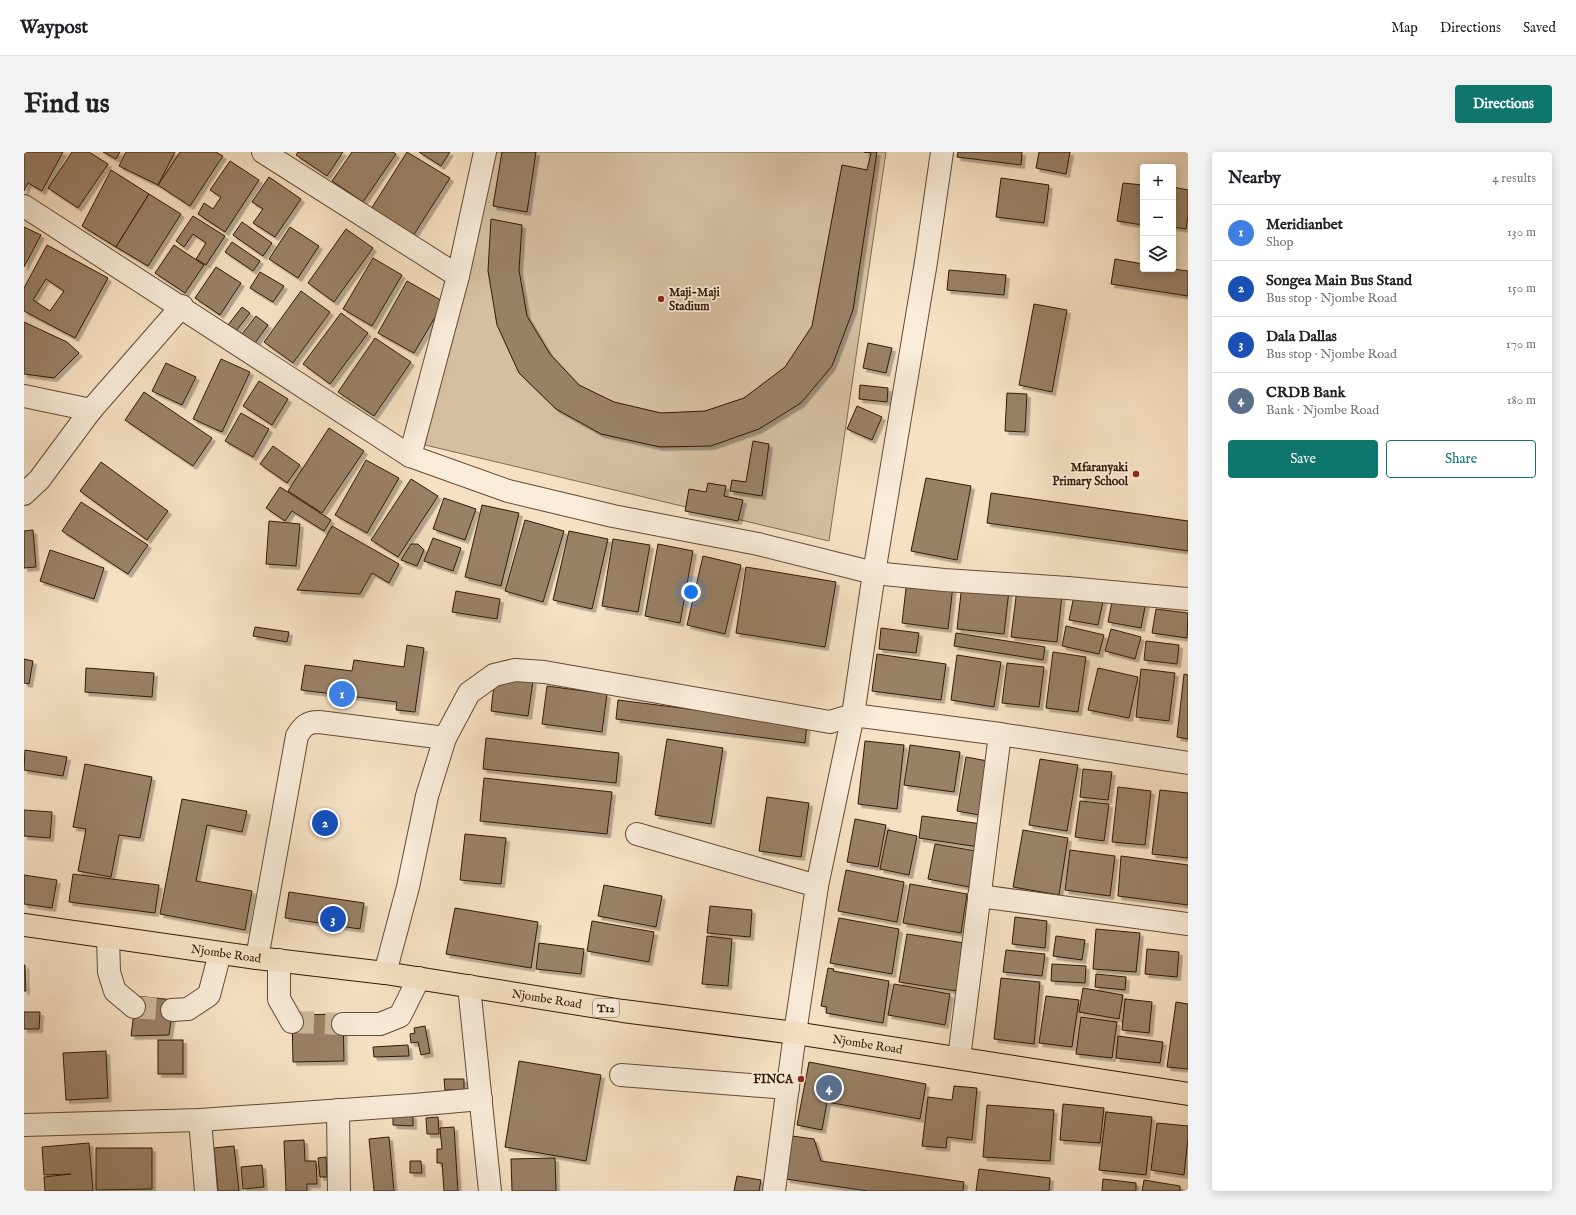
<!DOCTYPE html>
<meta charset="utf-8">
<style>
body{margin:0;font-family:"IM FELL English",serif;background:#f2f2f2;color:#202124}
.controls{position:absolute;right:12px;top:12px;display:grid;overflow:hidden;border-radius:4px;box-shadow:0 2px 10px #0003}
.controls button{width:36px;height:36px;display:grid;place-items:center;padding:0;border:0;border-bottom:1px solid #e0e0e0;background:#fff;color:#202124;font:20px sans-serif}
.you{position:absolute;left:667px;top:440px;width:14px;height:14px;margin:-10px;border:3px solid #fff;border-radius:50%;background:#1a73e8;box-shadow:0 0 0 6px #1a73e833}
.badge{display:grid;place-items:center;width:26px;height:26px;border-radius:50%;background:#0f766e;color:#fff;font-size:13px;font-weight:700}
.pin{position:absolute;translate:-50% -50%;border:2px solid #fff;box-shadow:0 1px 4px #0006}
.list{margin:0;padding:0;list-style:none}
h2{display:flex;justify-content:space-between;align-items:center;height:52px;margin:0;padding:0 16px;font-size:17px}
h2 small{font-size:13px;font-weight:400;color:#757577}
.list li{display:grid;grid-template-columns:26px 1fr auto;gap:12px;align-items:center;box-sizing:border-box;height:56px;padding:0 16px;border-top:1px solid #e0e0e0}
.list b{display:block;font-size:15px;white-space:nowrap}
.list p{margin:0;font-size:13px;white-space:nowrap;color:#757577}
.list em{font-size:13px;font-style:normal;color:#757577}
.actions{display:flex;gap:8px;padding:12px 16px}
.actions a{flex:1;padding:9px 0;border:1px solid #0f766e;border-radius:4px;text-align:center;font-size:14px;color:#0f766e}
.actions .main{background:#0f766e;color:#fff}
.icon{flex:none;width:22px;height:22px;fill:none;stroke:currentColor;stroke-width:2;stroke-linecap:round;stroke-linejoin:round}
.map{position:relative;flex:none;width:1164px;height:1039px;overflow:hidden;border-radius:4px}
header{display:flex;align-items:center;gap:24px;box-sizing:border-box;height:56px;padding:0 20px;background:#fff;border-bottom:1px solid #e0e0e0}
header strong{font-size:19px}
nav{display:flex;gap:22px;margin-inline-start:auto;font-size:14px}
.intro{display:flex;align-items:center;justify-content:space-between;box-sizing:border-box;height:96px;padding:0 24px}
h1{margin:0;font-size:28px}
.button{padding:10px 18px;border-radius:4px;background:#0f766e;color:#fff;font-size:14px;font-weight:700}
main{display:flex;gap:24px;padding:0 24px}
aside{flex:1;background:#fff;border-radius:4px;box-shadow:0 2px 10px #0003}
.map>svg:first-child{display:block}
.green{fill:#d5bfa3;stroke:#846c54}
.building{fill:#998168;stroke:#341804;fill-rule:evenodd;filter:url(#shadow)}
.lines{fill:none;stroke-linecap:round;stroke-linejoin:round}
.minor-tunnel{stroke:#cfb99e;stroke-width:22;stroke-dasharray:22 11;stroke-linecap:butt}
.minor-casing{stroke:#644a34;stroke-width:24}
.highway-casing{stroke:#341804;stroke-width:24}
.minor{stroke:#f9ecd9;stroke-width:22}
.highway{stroke:#f6e1c4;stroke-width:22}
.poi-dot{fill:#8f2418;stroke:#f9ecd9;stroke-width:1.5}
.labels{text-anchor:middle;stroke-width:3.5;stroke-linejoin:round;paint-order:stroke}
.shield{fill:#f9ecd9;stroke:#6f5844;stroke-width:1}
.shield-label{font-size:11px;font-weight:bold;fill:#341804}
.poi-label{font-size:12px;font-weight:bold;fill:#341804;stroke:#f9ecd9;text-anchor:end}
.street-label{font-size:12px;fill:#341804;stroke:#f9ecd9}
</style>
<header>
<strong>Waypost</strong>
<nav><a>Map</a><a>Directions</a><a>Saved</a></nav>
</header>
<div class="intro"><h1>Find us</h1><a class="button">Directions</a></div>
<main>
<div class="map">
<svg width="1164" height="1039" viewBox="0 0 1164 1039">
<defs>
<filter id="shadow"><feDropShadow dx="3.5" dy="3.5" stdDeviation="0" flood-color="#0004"/></filter>
</defs>
<rect width="100%" height="100%" fill="#f6e1c4"/>
<filter id="stains"><feTurbulence type="fractalNoise" baseFrequency=".005" numOctaves="4"/><feColorMatrix values="0 0 0 0 .2 0 0 0 0 .09 0 0 0 0 .02 0 0 0 .5 -.17"/></filter>
<radialGradient id="worn" r=".72"><stop offset=".6" stop-color="#630" stop-opacity="0"/><stop offset="1" stop-color="#630" stop-opacity=".3"/></radialGradient>
<path class="green" d="M465,0H862L805,389L401,293Z"/>
<g class="building">
<path d="M1,0H39L18,39L4,31L0,39V3Z"/>
<path d="M48,0H65L84,12L54,56L24,36Z"/>
<path d="M79,0H96L92,7Z"/>
<path d="M102,0H151L134,33L95,14Z"/>
<path d="M156,0H192L199,4L166,54L134,33Z"/>
<path d="M274,0H319L303,24L272,3Z"/>
<path d="M328,0H369L372,2L339,50L308,29Z"/>
<path d="M383,0L426,26L389,84L347,57Z"/>
<path d="M395,0H426L417,14Z"/>
<path d="M478,0H512L503,60L469,54Z"/>
<path d="M840,0H853L829,158L808,214L777,251L735,277L687,294L636,295L577,282L532,257L495,221L473,173L464,119L467,67L498,73L495,118L503,164L526,202L555,233L590,250L637,261L681,259L720,246L761,215L788,174L818,13L843,18L847,1Z"/>
<path d="M934,0H998L997,13L933,5Z"/>
<path d="M1015,0H1046L1042,22L1012,16Z"/>
<path d="M206,9L235,28L201,80L174,62L180,51L189,57L197,45L186,38Z"/>
<path d="M87,18L125,42L92,95L58,74Z"/>
<path d="M245,25L277,47L251,85L229,71L239,57L228,50Z"/>
<path d="M977,26L1025,33L1020,71L972,65Z"/>
<path d="M1099,31L1119,33V73L1093,69Z"/>
<path d="M1149,35L1164,38V64L1162,77L1149,75Z"/>
<path d="M125,42L157,62L124,114L92,95Z"/>
<path d="M169,64L201,84L182,113L172,107L182,91L169,82L160,95L152,89Z"/>
<path d="M218,70L248,91L239,104L209,83Z"/>
<path d="M0,75L17,83L0,115Z"/>
<path d="M266,75L295,94L274,126L245,107Z"/>
<path d="M322,77L349,96L310,150L284,131Z"/>
<path d="M208,90L236,109L229,119L201,100Z"/>
<path d="M23,93L84,126L51,186L0,159V136ZM22,127L40,139L26,159L9,148Z"/>
<path d="M150,93L180,113L161,141L131,121Z"/>
<path d="M349,106L378,123L348,174L319,157Z"/>
<path d="M1091,107L1119,112V117H1149L1164,119V144L1087,132Z"/>
<path d="M192,115L217,131L196,163L171,146Z"/>
<path d="M925,118L982,123L980,143L923,138Z"/>
<path d="M236,120L260,134L249,150L226,136Z"/>
<path d="M383,129L420,150L390,201L354,181Z"/>
<path d="M277,139L306,160L269,211L240,190Z"/>
<path d="M1010,152L1043,158L1028,240L995,233Z"/>
<path d="M218,155L226,161L212,179L204,173Z"/>
<path d="M317,161L344,181L306,232L279,212Z"/>
<path d="M232,164L244,173L231,191L218,182Z"/>
<path d="M0,170L43,190L55,201L30,226L0,222Z"/>
<path d="M351,186L387,210L350,264L314,240Z"/>
<path d="M844,191L868,196L862,221L839,216Z"/>
<path d="M197,207L226,220L198,280L169,267Z"/>
<path d="M142,211L172,225L158,253L128,239Z"/>
<path d="M235,229L264,247L248,273L219,254Z"/>
<path d="M836,233L864,236L863,250L835,247Z"/>
<path d="M120,240L188,286L169,314L101,268Z"/>
<path d="M983,241L1003,242L1001,280L981,279Z"/>
<path d="M833,254L858,265L848,288L823,277Z"/>
<path d="M217,261L245,277L229,305L201,289Z"/>
<path d="M305,276L340,299L298,361L264,339Z"/>
<path d="M729,289L745,292L738,344L706,339L708,328L722,330Z"/>
<path d="M249,294L276,313L263,331L236,312Z"/>
<path d="M342,308L375,326L343,381L311,363Z"/>
<path d="M77,310L144,359L123,388L56,339Z"/>
<path d="M902,326L947,334L933,408L887,399Z"/>
<path d="M387,327L414,344L374,405L347,388Z"/>
<path d="M684,331L702,334L700,344L719,348L714,369L661,359L665,337L682,340Z"/>
<path d="M256,335L307,368L300,379L268,359L261,369L242,356Z"/>
<path d="M967,341L1164,369V399L963,371Z"/>
<path d="M420,346L452,357L441,388L409,377Z"/>
<path d="M57,350L124,393L104,422L38,379Z"/>
<path d="M458,353L495,361L477,434L441,425Z"/>
<path d="M501,368L540,379L519,450L481,439Z"/>
<path d="M245,369L276,372L272,414L242,412Z"/>
<path d="M308,374L375,412L365,431L348,421L336,442L273,438Z"/>
<path d="M9,378L12,415L0,416V379Z"/>
<path d="M545,379L584,387L568,457L529,448Z"/>
<path d="M409,386L437,396L429,419L400,409Z"/>
<path d="M589,387L626,393L614,460L578,454Z"/>
<path d="M387,392H394L400,398L393,414L377,408Z"/>
<path d="M634,392L669,399L656,471L621,464Z"/>
<path d="M26,398L80,416L70,447L16,429Z"/>
<path d="M679,404L717,413L701,482L663,473Z"/>
<path d="M722,415L812,430L801,495L712,481Z"/>
<path d="M883,428L929,434L924,477L878,471Z"/>
<path d="M938,432L985,438L980,482L933,477Z"/>
<path d="M993,437L1038,442L1033,490L987,485Z"/>
<path d="M432,439L476,447L473,467L428,460Z"/>
<path d="M1051,439L1080,445L1074,473L1045,468Z"/>
<path d="M1089,444L1122,450L1117,476L1084,470Z"/>
<path d="M1132,457L1164,461L1163,486L1128,481Z"/>
<path d="M1042,474L1080,483L1075,502L1038,494Z"/>
<path d="M231,475L265,480L263,490L229,484Z"/>
<path d="M857,476L895,481L892,501L855,497Z"/>
<path d="M1087,477L1117,485L1111,507L1081,499Z"/>
<path d="M932,481L1021,495L1019,508L930,494Z"/>
<path d="M1122,489L1155,493L1153,512L1120,508Z"/>
<path d="M383,493L400,496L391,560L372,558L373,550L277,538L281,513L328,519L330,508L380,515Z"/>
<path d="M1029,500L1062,505L1054,560L1022,556Z"/>
<path d="M853,502L922,512L917,548L848,539Z"/>
<path d="M933,503L977,510L970,555L927,548Z"/>
<path d="M0,507L9,509L5,532L0,531Z"/>
<path d="M983,511L1020,515L1015,555L978,551Z"/>
<path d="M62,516L130,521L128,545L61,540Z"/>
<path d="M1074,516L1114,525L1105,566L1064,558Z"/>
<path d="M1117,517L1151,521L1145,569L1112,565Z"/>
<path d="M1160,522L1164,523V587L1153,585Z"/>
<path d="M471,524L509,529L504,564L467,559Z"/>
<path d="M523,534L583,542L578,580L518,572Z"/>
<path d="M594,548L783,572L781,591L592,567Z"/>
<path d="M462,586L595,601L592,631L459,617Z"/>
<path d="M643,587L699,596L687,672L631,663Z"/>
<path d="M841,589L880,593L873,657L834,652Z"/>
<path d="M886,593L936,600L930,640L880,633Z"/>
<path d="M1,598L43,605L39,624L0,618Z"/>
<path d="M942,605L969,610L961,664L933,659Z"/>
<path d="M1016,607L1054,613L1043,679L1005,673Z"/>
<path d="M61,612L128,625L116,686L95,683L87,725L54,719L62,677L49,675Z"/>
<path d="M1059,617L1088,620L1084,648L1056,645Z"/>
<path d="M460,626L588,640L583,682L456,669Z"/>
<path d="M1094,635L1127,639L1121,693L1088,690Z"/>
<path d="M1136,638L1164,641V706L1128,702Z"/>
<path d="M743,645L785,651L777,705L735,699Z"/>
<path d="M158,647L223,659L218,680L183,673L172,729L228,739L221,778L136,762Z"/>
<path d="M1056,649L1085,652L1080,689L1051,685Z"/>
<path d="M0,658L28,660L26,686L0,684Z"/>
<path d="M898,664L958,672L955,695L895,686Z"/>
<path d="M831,667L862,673L854,715L823,710Z"/>
<path d="M864,678L893,684L885,723L856,717Z"/>
<path d="M999,678L1044,686L1035,743L989,735Z"/>
<path d="M441,682L482,686L477,732L436,728Z"/>
<path d="M911,692L952,699L945,735L904,727Z"/>
<path d="M1046,698L1091,704L1086,744L1041,738Z"/>
<path d="M1097,704L1164,713V753L1094,744Z"/>
<path d="M822,718L880,730L873,770L814,759Z"/>
<path d="M49,722L135,733L131,761L45,750Z"/>
<path d="M0,723L33,728L28,756L0,752Z"/>
<path d="M886,732L943,742L937,781L879,771Z"/>
<path d="M580,733L638,744L632,775L574,764Z"/>
<path d="M265,740L340,751L336,777L261,766Z"/>
<path d="M686,754L728,758L726,785L683,781Z"/>
<path d="M431,756L514,770L507,816L422,802Z"/>
<path d="M991,765L1023,769L1021,796L988,792Z"/>
<path d="M815,766L875,777L868,822L806,811Z"/>
<path d="M568,769L630,780L625,810L563,799Z"/>
<path d="M1072,777L1116,781L1112,820L1069,817Z"/>
<path d="M883,782L940,791L932,839L875,830Z"/>
<path d="M683,784L708,787L704,834L678,832Z"/>
<path d="M1032,784L1061,788L1058,808L1029,804Z"/>
<path d="M515,791L560,797L557,822L512,817Z"/>
<path d="M1123,797L1155,800L1153,825L1121,822Z"/>
<path d="M982,798L1021,802L1018,824L979,820Z"/>
<path d="M1028,812L1062,814L1061,831L1027,829Z"/>
<path d="M0,813H1L2,839H0Z"/>
<path d="M804,816L810,817L809,819L865,829L859,871L802,861L803,855L797,854Z"/>
<path d="M1072,822L1102,825L1101,838L1071,835Z"/>
<path d="M977,826L1016,830L1010,892L970,887Z"/>
<path d="M870,832L926,842L921,873L864,863Z"/>
<path d="M1059,836L1099,843L1095,867L1055,860Z"/>
<path d="M112,844L150,848L145,883L107,884Z"/>
<path d="M1022,844L1055,848L1048,895L1015,891Z"/>
<path d="M1101,847L1128,850L1125,881L1098,878Z"/>
<path d="M1152,850L1164,852V917L1143,915Z"/>
<path d="M0,860H16L15,877H0Z"/>
<path d="M319,862L320,909L269,910L268,863Z"/>
<path d="M1057,865L1093,870L1088,906L1052,902Z"/>
<path d="M401,874L406,901L397,903L394,890L387,891L386,882L391,881L390,876Z"/>
<path d="M1094,884L1139,890L1136,911L1092,906Z"/>
<rect x="134" y="888" width="25" height="34"/>
<path d="M384,893L385,904L350,905L349,895Z"/>
<path d="M82,899L84,946L42,948L39,901Z"/>
<path d="M495,909L577,923L562,1009L481,995Z"/>
<path d="M785,910L902,932L896,967L803,950L798,978L773,973Z"/>
<path d="M420,927H440V938H421Z"/>
<path d="M930,934L953,936L948,988L923,985L922,996L898,994L904,945L928,948Z"/>
<path d="M1039,952L1080,956L1076,991L1036,988Z"/>
<path d="M963,953L1030,958L1026,1009L959,1005Z"/>
<path d="M1082,960L1128,965L1122,1023L1075,1018Z"/>
<path d="M369,962L389,963V974L369,973Z"/>
<path d="M414,965L415,982H403L402,966Z"/>
<path d="M1133,971L1164,974V987L1160,1023L1127,1018Z"/>
<path d="M430,975L434,1039H420L418,1011H413V997H418L416,976Z"/>
<path d="M768,984L790,987L797,1009L940,1030L939,1039H844L762,1027Z"/>
<path d="M365,985L370,1039H350L345,987Z"/>
<path d="M280,988L281,1009H292L293,1032H283V1039H262L260,989Z"/>
<path d="M65,991L69,1039H21L20,1025L47,1022L20,1023L18,995Z"/>
<path d="M210,994L215,1039H194L190,996Z"/>
<path d="M72,996H128V1037L72,1038Z"/>
<path d="M302,1005L303,1025H296L294,1006Z"/>
<path d="M531,1006L532,1039H488L487,1007Z"/>
<path d="M386,1009H397L398,1021H386Z"/>
<path d="M238,1013L240,1035L219,1037L217,1015Z"/>
<path d="M955,1017L1026,1026L1025,1039H952Z"/>
<path d="M713,1024L737,1028L735,1039H710Z"/>
<path d="M1079,1027L1112,1031V1039H1078Z"/>
<path d="M1120,1028L1156,1034V1039H1118Z"/>
</g>
<g class="lines">
<g class="minor-tunnel">
<path d="M110,855L148,858"/>
<path d="M268,870L319,872"/>
</g>
<defs>
<g id="minor">
<path d="M239,0L434,124"/>
<path d="M0,54L386,304L484,339L589,364L734,392L850,421L920,428L1044,436L1164,447"/>
<path d="M0,244L67,258"/>
<path d="M386,304L434,124L461,0"/>
<path d="M0,342L15,328L67,258L158,154"/>
<path d="M613,682L793,734"/>
<path d="M955,744L1164,772"/>
<path d="M84,785L85,820L91,839L110,855"/>
<path d="M233,806L273,584C279,574 283,570 295,570L421,586"/>
<path d="M255,808V847L268,870"/>
<path d="M361,821L384,735L403,644L421,586L445,541L470,523L491,518L520,520L806,570L829,563L976,582L1164,611"/>
<path d="M445,834L466,1039"/>
<path d="M148,858L164,857L185,843L196,801"/>
<path d="M319,872H356L376,864L395,826"/>
<path d="M935,906L976,582"/>
<path d="M597,923L764,936"/>
<path d="M314,958L315,1039"/>
<path d="M176,968L182,1039"/>
<path d="M0,973L176,968L390,953L457,947"/>
<path d="M750,1039L771,881L793,734L829,563L850,421L902,110L918,0"/>
</g>
<g id="highway">
<path id="s1" d="M0,773L233,806L361,821L599,859L771,881L1164,942"/>
</g>
</defs>
<use href="#minor" class="minor-casing"/>
<use href="#highway" class="highway-casing"/>
<use href="#minor" class="minor"/>
<use href="#highway" class="highway"/>
</g>
<g class="poi-dot">
<circle cx="637" cy="147" r="4"/>
<circle cx="1112" cy="322" r="4"/>
<circle cx="777" cy="927" r="4"/>
</g>
<g class="labels">
<rect class="shield" x="569" y="847" width="26" height="18" rx="3"/>
<g class="shield-label">
<text x="582" y="860">T12</text>
</g>
<g class="poi-label">
<text x="645" y="144" text-anchor="start">Maji-Maji<tspan x="645" dy="14">Stadium</tspan></text>
<text x="1104" y="319">Mfaranyaki<tspan x="1104" dy="14">Primary School</tspan></text>
<text x="769" y="931">FINCA</text>
</g>
<g class="street-label">
<text dy="4" stroke="none"><textPath href="#s1" startOffset="204">Njombe Road</textPath></text>
<text dy="4" stroke="none"><textPath href="#s1" startOffset="528">Njombe Road</textPath></text>
<text dy="4" stroke="none"><textPath href="#s1" startOffset="852">Njombe Road</textPath></text>
</g>
</g>
<rect width="100%" height="100%" filter="url(#stains)"/>
<rect width="100%" height="100%" fill="url(#worn)"/>
</svg>
<div class="controls">
<button>+</button>
<button>−</button>
<button><svg class="icon" aria-label="layers" viewBox="0 0 24 24"><path d="M12 4l9 5-9 5-9-5zM3 14l9 5 9-5"/></svg></button>
</div>
<div class="you"></div>
<div class="pin badge" style="left:318px;top:542px;background:#3f7fe0">1</div>
<div class="pin badge" style="left:301px;top:671px;background:#1a4fb4">2</div>
<div class="pin badge" style="left:309px;top:767px;background:#1a4fb4">3</div>
<div class="pin badge" style="left:805px;top:936px;background:#5c6f8a">4</div>
</div>
<aside>
<h2>Nearby<small>4 results</small></h2>
<ul class="list">
<li><span class="badge" style="background:#3f7fe0">1</span><div><b>Meridianbet</b><p>Shop</p></div><em>130 m</em></li>
<li><span class="badge" style="background:#1a4fb4">2</span><div><b>Songea Main Bus Stand</b><p>Bus stop · Njombe Road</p></div><em>150 m</em></li>
<li><span class="badge" style="background:#1a4fb4">3</span><div><b>Dala Dallas</b><p>Bus stop · Njombe Road</p></div><em>170 m</em></li>
<li><span class="badge" style="background:#5c6f8a">4</span><div><b>CRDB Bank</b><p>Bank · Njombe Road</p></div><em>180 m</em></li>
</ul>
<div class="actions"><a class="main">Save</a><a>Share</a></div>
</aside>
</main>
